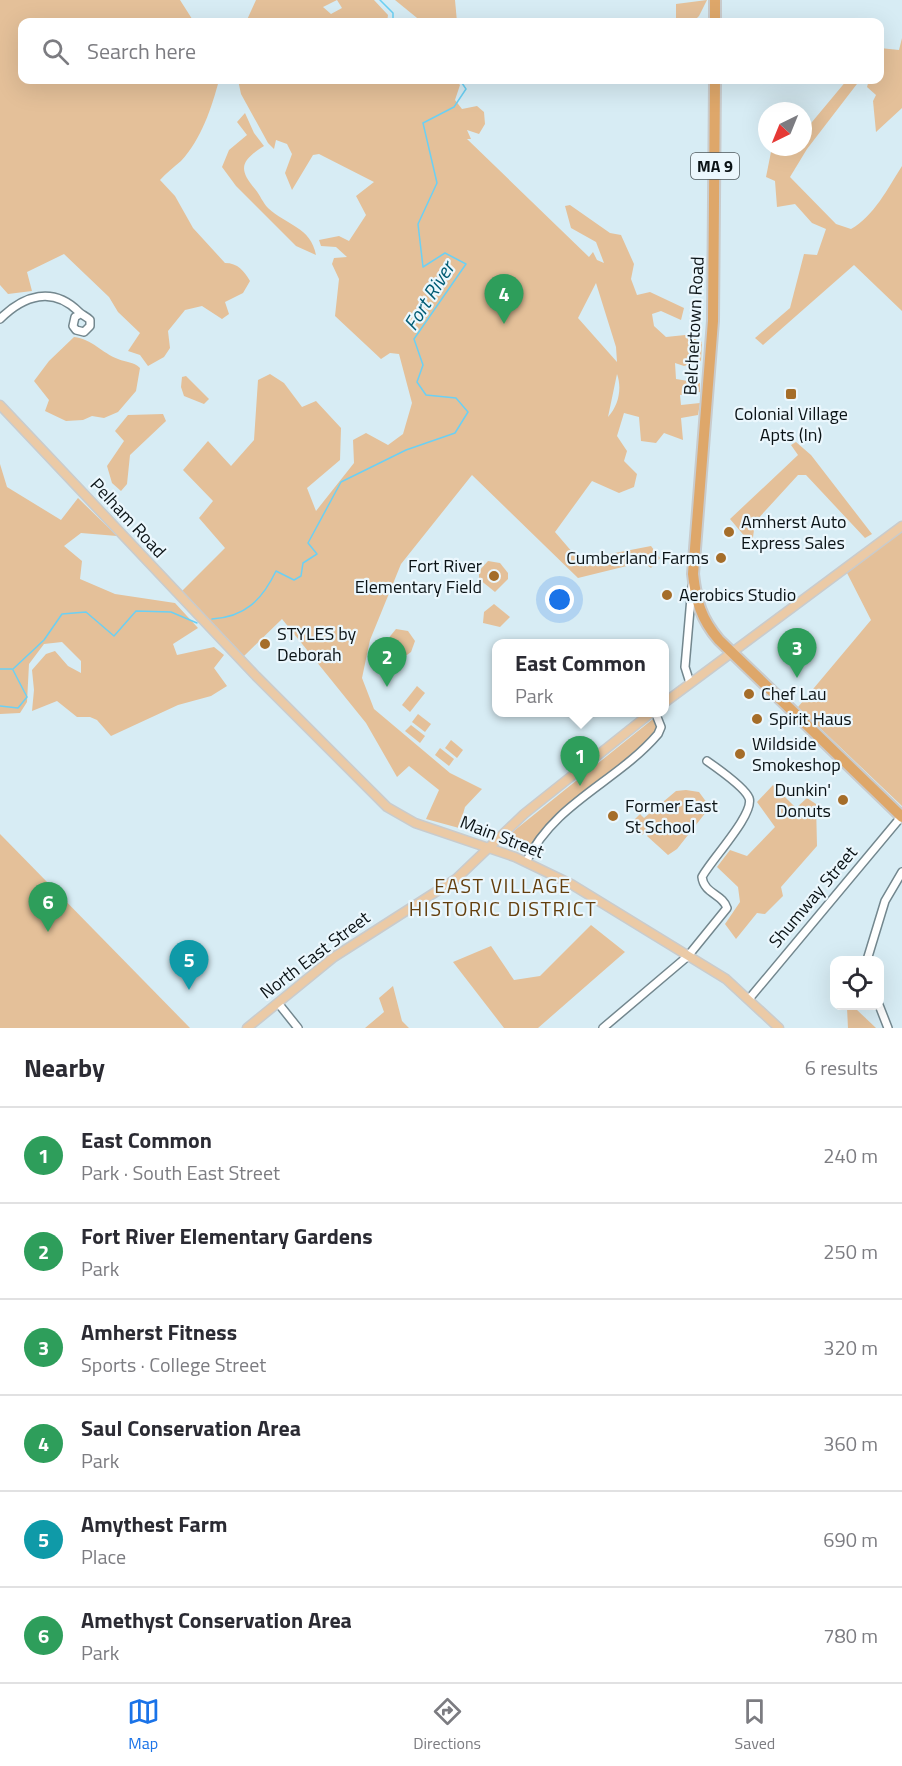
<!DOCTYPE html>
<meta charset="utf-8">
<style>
body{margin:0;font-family:"Titillium Web",sans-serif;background:#f2f2f3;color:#2b2b33}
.controls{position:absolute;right:18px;bottom:18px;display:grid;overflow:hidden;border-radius:12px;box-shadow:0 6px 24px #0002}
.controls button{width:54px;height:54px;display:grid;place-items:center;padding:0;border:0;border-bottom:2px solid #e1e1e2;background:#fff;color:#2b2b33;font:30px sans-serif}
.compass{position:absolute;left:758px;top:102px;width:54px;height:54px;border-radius:50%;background:#fff;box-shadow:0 6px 24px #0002;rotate:223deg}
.you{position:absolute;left:560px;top:600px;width:21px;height:21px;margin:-15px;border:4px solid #fff;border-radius:50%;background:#1a73e8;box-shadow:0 0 0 9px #1a73e833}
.badge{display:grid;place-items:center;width:39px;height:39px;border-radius:50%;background:#1a73e8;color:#fff;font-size:20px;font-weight:700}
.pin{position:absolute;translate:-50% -50px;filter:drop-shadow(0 2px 3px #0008)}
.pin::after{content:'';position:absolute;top:32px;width:21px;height:18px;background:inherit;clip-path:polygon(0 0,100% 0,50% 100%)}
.popup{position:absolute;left:492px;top:639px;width:177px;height:78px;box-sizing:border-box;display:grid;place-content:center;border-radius:12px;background:#fff;filter:drop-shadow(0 2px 4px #0005);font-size:20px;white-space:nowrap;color:#7c7c81}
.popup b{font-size:22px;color:#2b2b33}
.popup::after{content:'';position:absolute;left:50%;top:100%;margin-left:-12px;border:12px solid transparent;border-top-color:#fff}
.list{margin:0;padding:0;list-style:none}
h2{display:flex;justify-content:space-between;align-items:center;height:78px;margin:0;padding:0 24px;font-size:26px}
h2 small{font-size:20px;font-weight:400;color:#7c7c81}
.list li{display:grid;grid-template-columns:39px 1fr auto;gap:18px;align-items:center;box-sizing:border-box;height:96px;padding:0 24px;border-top:2px solid #e1e1e2}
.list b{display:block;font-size:22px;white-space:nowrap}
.list p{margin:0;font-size:20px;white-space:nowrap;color:#7c7c81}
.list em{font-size:20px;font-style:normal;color:#7c7c81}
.icon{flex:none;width:33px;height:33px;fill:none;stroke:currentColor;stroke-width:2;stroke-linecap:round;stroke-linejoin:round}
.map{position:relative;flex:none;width:902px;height:1028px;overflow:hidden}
.search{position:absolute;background:#fff;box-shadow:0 6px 24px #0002;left:18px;right:18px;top:18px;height:66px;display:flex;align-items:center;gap:15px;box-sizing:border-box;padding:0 21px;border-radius:12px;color:#7c7c81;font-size:22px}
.sheet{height:654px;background:#fff}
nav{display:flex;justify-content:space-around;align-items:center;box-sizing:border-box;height:84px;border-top:2px solid #e1e1e2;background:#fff;font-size:16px;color:#7c7c81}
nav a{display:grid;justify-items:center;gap:3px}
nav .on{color:#1a73e8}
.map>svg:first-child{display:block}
.green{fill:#e4c099;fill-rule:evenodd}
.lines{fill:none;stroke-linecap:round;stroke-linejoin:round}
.stream{stroke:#6bd0f4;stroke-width:1.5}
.minor-casing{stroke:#73878e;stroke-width:10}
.major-casing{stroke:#c9cbcc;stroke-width:11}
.highway-casing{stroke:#c9cbcc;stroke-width:14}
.minor{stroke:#fff;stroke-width:7}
.major{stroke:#ebcaa6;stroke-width:8}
.highway{stroke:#dea76a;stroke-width:10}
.poi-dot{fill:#a56d29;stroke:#ebf7fd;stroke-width:2}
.labels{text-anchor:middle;stroke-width:4.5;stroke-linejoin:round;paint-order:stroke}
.shield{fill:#ebf7fd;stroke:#4e575b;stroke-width:1.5}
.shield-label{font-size:16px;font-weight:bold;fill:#0b1316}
.street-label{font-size:18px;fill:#0b1316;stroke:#ebf7fd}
.poi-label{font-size:18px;fill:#0b1316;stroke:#ebf7fd;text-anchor:start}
.water-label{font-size:20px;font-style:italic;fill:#005b73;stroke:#ebf7fd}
.neighbourhood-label{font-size:20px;letter-spacing:1.5px;fill:#633e0d;stroke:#ebf7fd}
</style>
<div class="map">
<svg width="902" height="1028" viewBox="0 0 902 1028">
<rect width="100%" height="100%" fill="#d7ecf4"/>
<g class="green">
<path d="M0,0H180L194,22H22V80H219C212,107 201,140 181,161C174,167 166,173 160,180L175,196L193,228L225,263C238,263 244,271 250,281L243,293L225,302L229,314L222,319L202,306L185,310L168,331L170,348L164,357L148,366L140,355L128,351L140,333L118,312L109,297L64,254L27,272L32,291L8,294L0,285Z"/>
<path d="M256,0H374L388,15L387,22H246ZM337,0L342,8L331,14L323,7Z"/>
<path d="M395,0H455L457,22H422Z"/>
<path d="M707,0L699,16L693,22H676V4Z"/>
<path d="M902,38V108L876,132L873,101L876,95L867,87L869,80H880V48L899,50Z"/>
<path d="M238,80H456L460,85L455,100L462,109L477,106L484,112L485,124L479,134L467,130L471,139H467L589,257L593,252L597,260L604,263L596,242L571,228L565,206L570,205L610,233L621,235L634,264L631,279L637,295L650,292L684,308L681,320L661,311L652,314L654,326L666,337L685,335L702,342L701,361L684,366L675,363L676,379L700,383V392L680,395L681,405L700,403L698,415L681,418L683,440L664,433L656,443L641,441L639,417L624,413L617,436L627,451L624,461L637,474L634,487L619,493L592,481L555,532L579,560L651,546L660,558L651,568L643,562L578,578L472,475L401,564L370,640L362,678L374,709L450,773L482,789L465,807L459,828L426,819L439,790L409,766L397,777L366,723L282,619L244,656L182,591L225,548L199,518L213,501L183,470L208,441L231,466L254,440L258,380L270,374L284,383L302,407L316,401L341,428L340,460L307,488L316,511L354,463L353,440L366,433L388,445L403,434L412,403L399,354L390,353L381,359L335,316L339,279L332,264L334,258L347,257L336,247L321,246L319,240L339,236L349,241L366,215L356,196L374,182L319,154L313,155L292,190L285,173L292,154L287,144L276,140L274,149L268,143L241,94ZM596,283L616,347L617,362L578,318ZM617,374C622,388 619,405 608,417Z"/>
<path d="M847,80H860L807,149L790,177L836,224L851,229C874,216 888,188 902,166V311L854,265L763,345L755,338L790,308L804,254L817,255L826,229L812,223L795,204L777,207L775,181L766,177L772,147H803V128H807Z"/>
<path d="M245,113L254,133L264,146C242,160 237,168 255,189C260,195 263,203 268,208C286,225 311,227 316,255L296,246L236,186L222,167L229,150L247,135L237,122Z"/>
<path d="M74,337C92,339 102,353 118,359C127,363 133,361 140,368L136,391L118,412L104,418L92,416L83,420L66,421L45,411L49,400L34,381L49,361Z"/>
<path d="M186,376L209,399L204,404L184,396L181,387L182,377Z"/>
<path d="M163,414L166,421L130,455L127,484L121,491L112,483L107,466L124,441L115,431L128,415Z"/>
<path d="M796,442L811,455L872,534L865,538L806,475H798L755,522L752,545L730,519L798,455L791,445Z"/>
<path d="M0,464L7,487L61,520L78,498L117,536L81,533L64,546L82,561L80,579L115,594L175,603L198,628L173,644L177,655L214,647L224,655L214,668L227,686L211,696L178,705L111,736L97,720L90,717H77L57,701L32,711L34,690L32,670L46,654L55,651L68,666L81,673V661L62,642L44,644L29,664L27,702L20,713L0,714Z"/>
<path d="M902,531V806L798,707L871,620L847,573Z"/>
<path d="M488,561L500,563L508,573V579L495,592L479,579V571Z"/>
<path d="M494,604L510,617L500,627L483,623L484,612Z"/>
<path d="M396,629L408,631L415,641L411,652L400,660L383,645Z"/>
<path d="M417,686L425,693L410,712L402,705Z"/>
<path d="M418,714L431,724L425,732L412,722Z"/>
<path d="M653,719L657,727L651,739L553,819L524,853L509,847L506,841L510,834Z"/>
<path d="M411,725L425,736L420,743L405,731Z"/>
<path d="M451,740L463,750L457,758L445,748Z"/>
<path d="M440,748L454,759L449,766L435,755Z"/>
<path d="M773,785L796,808L807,798L816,804L817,846L781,887L783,896L765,914L757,913L736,939L725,924L740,902L738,887L717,867L730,850L747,856L775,827L757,802Z"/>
<path d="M686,790L699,792L710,807L677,849L668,855L647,836L653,828L652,826L642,835L630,824L640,814L644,818L676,791Z"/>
<path d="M0,834L2,836L190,1028H0Z"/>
<path d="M591,925L625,952L538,1028H504L453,962L491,946L514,980L540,976Z"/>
<path d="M393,986L402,1021L409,1028H365L384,1012L379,998Z"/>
<path d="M847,1008L856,1009L876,1028H848Z"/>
</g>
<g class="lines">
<g class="stream">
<path d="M380,0L393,13V22"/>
<path d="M212,619C245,617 262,600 276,571L294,580L301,576L303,563L317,554L308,543L341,482L406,450L455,433L468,412L456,398L426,395L417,382L423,365L414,339L466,264L445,253L423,267L418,224L437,183L423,123L454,107L466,89L460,80"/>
<path d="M0,669H12"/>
<path d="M13,669L44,640L62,614L86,612L114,636L136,611L171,612L197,623"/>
<path d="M0,706L18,708L27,697L13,670"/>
</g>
<defs>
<g id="minor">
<path d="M0,319C24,295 53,286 79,312C82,315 86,316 90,320V326L84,332L76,330L73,326L75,317L80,314"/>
<path d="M690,683L685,667L692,586"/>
<path d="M526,862C555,802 617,782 658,734L661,727L655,712"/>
<path d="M867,960L885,901L902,872"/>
<path d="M749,999L901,817"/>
<path d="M278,1003L298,1028"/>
<path d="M879,1005L888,1028"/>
<path d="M603,1028L688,956L727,908C723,894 704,894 702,877C710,861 755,814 749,798C745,788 717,768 707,761"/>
</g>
<g id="major">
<path d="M0,405L256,676L387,807L415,823L515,857L571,884L726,979L779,1028"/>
<path d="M664,703L902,526"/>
<path d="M247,1028L334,957L456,879L524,814L652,712"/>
</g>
<g id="highway">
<path d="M715,0V22"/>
<path d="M715,80L713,321L693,574C696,601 701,619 719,640L902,817"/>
</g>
</defs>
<use href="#minor" class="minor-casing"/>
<use href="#major" class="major-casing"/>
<use href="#highway" class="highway-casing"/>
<use href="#minor" class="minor"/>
<use href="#major" class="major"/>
<use href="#highway" class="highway"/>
</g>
<g class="poi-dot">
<rect x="785" y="388" width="12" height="12" rx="3"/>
<circle cx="729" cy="532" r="6"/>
<circle cx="721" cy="558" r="6"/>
<circle cx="494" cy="576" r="6"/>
<circle cx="667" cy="595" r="6"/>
<circle cx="265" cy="644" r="6"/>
<circle cx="749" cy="694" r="6"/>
<circle cx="757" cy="719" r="6"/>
<circle cx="740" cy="754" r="6"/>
<circle cx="843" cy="800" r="6"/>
<circle cx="613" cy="816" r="6"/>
</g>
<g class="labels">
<rect class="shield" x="691" y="153" width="48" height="26" rx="4.5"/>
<g class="shield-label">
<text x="715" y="172">MA 9</text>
</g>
<g class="street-label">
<text transform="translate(694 326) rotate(-87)" y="6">Belchertown Road</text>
<text transform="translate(128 518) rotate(47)" y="6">Pelham Road</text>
<text transform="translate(502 837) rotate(21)" y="6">Main Street</text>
<text transform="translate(813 897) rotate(-50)" y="6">Shumway Street</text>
<text transform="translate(315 955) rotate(-37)" y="6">North East Street</text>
</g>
<g class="poi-label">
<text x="791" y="420" text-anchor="middle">Colonial Village<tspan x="791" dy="21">Apts (In)</tspan></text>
<text x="741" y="528">Amherst Auto<tspan x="741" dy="21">Express Sales</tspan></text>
<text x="709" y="564" text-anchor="end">Cumberland Farms</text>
<text x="482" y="572" text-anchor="end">Fort River<tspan x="482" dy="21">Elementary Field</tspan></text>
<text x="679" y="601">Aerobics Studio</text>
<text x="277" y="640">STYLES by<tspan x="277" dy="21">Deborah</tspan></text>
<text x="761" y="700">Chef Lau</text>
<text x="769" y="725">Spirit Haus</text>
<text x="752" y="750">Wildside<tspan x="752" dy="21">Smokeshop</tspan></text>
<text x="831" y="796" text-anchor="end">Dunkin'<tspan x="831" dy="21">Donuts</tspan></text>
<text x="625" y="812">Former East<tspan x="625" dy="21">St School</tspan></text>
</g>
<g class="water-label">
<text transform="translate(429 296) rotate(-58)" y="7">Fort River</text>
</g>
<g class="neighbourhood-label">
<text x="503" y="893">EAST VILLAGE<tspan x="503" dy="23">HISTORIC DISTRICT</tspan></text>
</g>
</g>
</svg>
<div class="controls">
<button><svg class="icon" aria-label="locate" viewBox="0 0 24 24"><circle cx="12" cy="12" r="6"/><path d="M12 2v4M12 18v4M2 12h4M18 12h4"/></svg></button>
</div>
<svg class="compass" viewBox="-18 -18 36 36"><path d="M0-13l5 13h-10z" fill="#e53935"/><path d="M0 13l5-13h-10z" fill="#7c7c81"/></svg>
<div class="you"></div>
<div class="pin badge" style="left:580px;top:786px;background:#2e9e5b">1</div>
<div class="popup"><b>East Common</b>Park</div>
<div class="pin badge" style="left:387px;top:687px;background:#2e9e5b">2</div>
<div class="pin badge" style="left:797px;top:678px;background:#2e9e5b">3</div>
<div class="pin badge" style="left:504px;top:324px;background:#2e9e5b">4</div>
<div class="pin badge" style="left:189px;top:990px;background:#0f9aa8">5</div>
<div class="pin badge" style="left:48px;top:932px;background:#2e9e5b">6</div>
<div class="search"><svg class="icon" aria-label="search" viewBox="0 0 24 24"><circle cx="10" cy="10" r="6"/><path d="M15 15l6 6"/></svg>Search here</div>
</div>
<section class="sheet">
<h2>Nearby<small>6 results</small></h2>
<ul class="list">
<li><span class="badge" style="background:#2e9e5b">1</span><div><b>East Common</b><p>Park · South East Street</p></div><em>240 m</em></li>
<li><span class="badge" style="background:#2e9e5b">2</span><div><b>Fort River Elementary Gardens</b><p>Park</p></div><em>250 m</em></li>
<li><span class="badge" style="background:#2e9e5b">3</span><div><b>Amherst Fitness</b><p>Sports · College Street</p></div><em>320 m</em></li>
<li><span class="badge" style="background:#2e9e5b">4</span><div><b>Saul Conservation Area</b><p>Park</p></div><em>360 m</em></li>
<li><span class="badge" style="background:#0f9aa8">5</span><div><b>Amythest Farm</b><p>Place</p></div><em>690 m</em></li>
<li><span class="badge" style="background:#2e9e5b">6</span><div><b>Amethyst Conservation Area</b><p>Park</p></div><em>780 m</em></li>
</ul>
</section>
<nav>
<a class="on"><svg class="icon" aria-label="map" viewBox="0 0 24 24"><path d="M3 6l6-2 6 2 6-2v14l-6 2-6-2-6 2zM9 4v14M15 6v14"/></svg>Map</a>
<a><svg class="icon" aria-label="directions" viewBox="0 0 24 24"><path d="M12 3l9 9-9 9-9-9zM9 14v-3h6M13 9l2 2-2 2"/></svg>Directions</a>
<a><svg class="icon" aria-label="saved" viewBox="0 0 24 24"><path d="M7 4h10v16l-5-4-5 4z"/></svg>Saved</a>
</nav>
